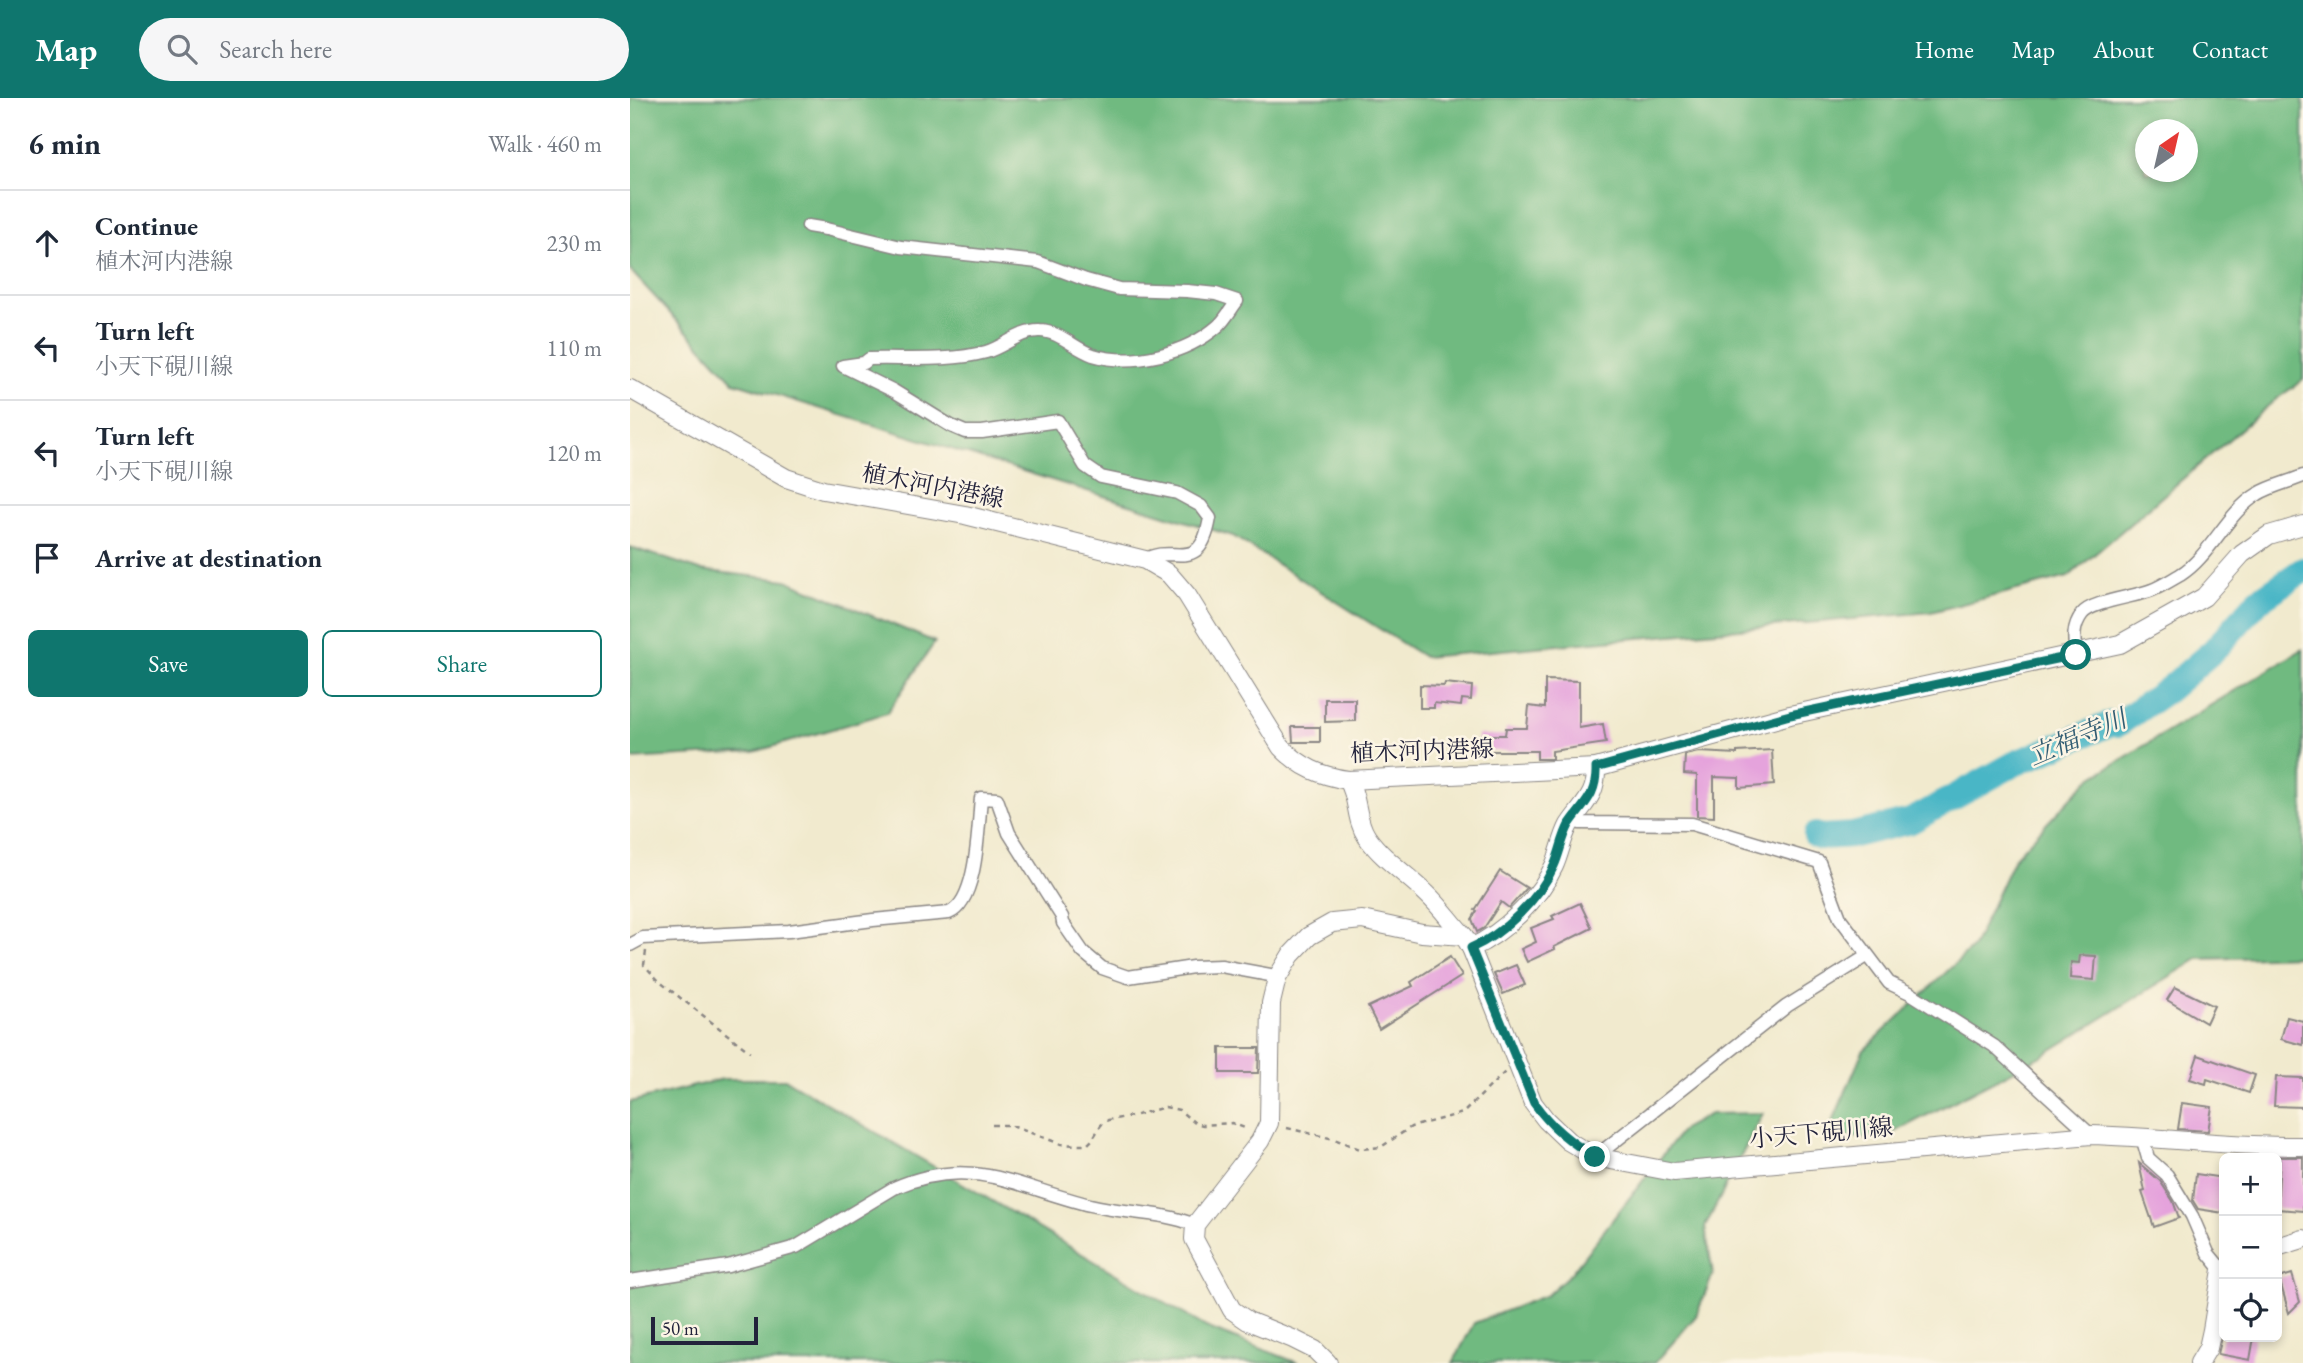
<!DOCTYPE html>
<meta charset="utf-8">
<style>
body{margin:0;font-family:"EB Garamond","Noto Serif JP",serif;background:#f6f6f7;color:#1f2937}
.controls{position:absolute;right:21px;bottom:21px;display:grid;overflow:hidden;border-radius:10px;box-shadow:0 4px 10px #0003}
.controls button{width:63px;height:63px;display:grid;place-items:center;padding:0;border:0;border-bottom:2px solid #e0e1e3;background:#fff;color:#1f2937;font:35px sans-serif}
.compass{position:absolute;left:1505px;top:21px;width:63px;height:63px;border-radius:50%;background:#fff;box-shadow:0 4px 10px #0003;rotate:34deg}
.scale{position:absolute;left:21px;bottom:18px;width:107px;box-sizing:border-box;padding-left:7px;border:4px solid #22223b;border-top:0;font-size:19px;line-height:24px;white-space:nowrap;color:#22223b;-webkit-text-stroke:5px #fcf5e5;paint-order:stroke}
.stop{position:absolute;width:21px;height:21px;margin:-16px;border:5px solid #0f766e;border-radius:50%;background:#fff}
.stop.end{background:#0f766e;border-color:#fff;box-shadow:0 2px 7px #0008}
.list{margin:0;padding:0;list-style:none}
h2{display:flex;justify-content:space-between;align-items:center;height:91px;margin:0;padding:0 28px;font-size:30px}
h2 small{font-size:23px;font-weight:400;color:#747a83}
.list li{display:grid;grid-template-columns:46px 1fr auto;gap:21px;align-items:center;box-sizing:border-box;height:105px;padding:0 28px;border-top:2px solid #e0e1e3}
.list b{display:block;font-size:26px;white-space:nowrap}
.list p{margin:0;font-size:23px;white-space:nowrap;color:#747a83}
.list em{font-size:23px;font-style:normal;color:#747a83}
.actions{display:flex;gap:14px;padding:21px 28px}
.actions a{flex:1;padding:16px 0;border:2px solid #0f766e;border-radius:10px;text-align:center;font-size:24px;color:#0f766e}
.actions .main{background:#0f766e;color:#fff}
.icon{flex:none;width:38px;height:38px;fill:none;stroke:currentColor;stroke-width:2;stroke-linecap:round;stroke-linejoin:round}
.map{position:relative;flex:none;width:1673px;height:1265px;overflow:hidden}
header{display:flex;align-items:center;gap:42px;box-sizing:border-box;height:98px;padding:0 35px;background:#0f766e;color:#fff}
header strong{font-size:33px}
nav{display:flex;gap:38px;margin-inline-start:auto;font-size:24px}
.search{width:490px;height:63px;background:#f6f6f7;display:flex;align-items:center;gap:18px;box-sizing:border-box;padding:0 24px;border-radius:38px;color:#747a83;font-size:26px}
main{display:flex}
aside{flex:1;background:#fff}
.map>svg:first-child{display:block}
.forest{fill:#70ba80;stroke:#496e5e;stroke-width:2;fill-rule:evenodd}
.lines{fill:none;stroke-linecap:round;stroke-linejoin:round}
.river{stroke:#4ab6c6;stroke-width:26}
.building{fill:#e5a3dc}
.street-casing{stroke:#8a8684;stroke-width:15}
.secondary-casing{stroke:#8a8684;stroke-width:20}
.path{stroke:#8a8684;stroke-width:2.5;stroke-dasharray:5 5;stroke-linecap:butt}
.street{stroke:#fff;stroke-width:12}
.secondary{stroke:#fff;stroke-width:18}
.route{stroke:#0f766e;stroke-width:9}
.labels{text-anchor:middle;stroke-width:5;stroke-linejoin:round;paint-order:stroke}
.street-label{font-size:24px;fill:#22223b;stroke:#fcf5e5}
.water-label{font-size:26px;font-style:italic;fill:#325d73;stroke:#fcf5e5}
</style>
<header>
<strong>Map</strong>
<div class="search"><svg class="icon" aria-label="search" viewBox="0 0 24 24"><circle cx="10" cy="10" r="6"/><path d="M15 15l6 6"/></svg>Search here</div>
<nav><a>Home</a><a>Map</a><a>About</a><a>Contact</a></nav>
</header>
<main>
<aside>
<h2>6 min<small>Walk · 460 m</small></h2>
<ul class="list">
<li><svg class="icon" aria-label="ahead" viewBox="0 0 24 24"><path d="M12 20V5M6 11l6-6 6 6"/></svg><div><b>Continue</b><p>植木河内港線</p></div><em>230 m</em></li>
<li><svg class="icon" aria-label="left" viewBox="0 0 24 24"><path d="M17 20v-9H6M10 6l-5 5 5 5"/></svg><div><b>Turn left</b><p>小天下硯川線</p></div><em>110 m</em></li>
<li><svg class="icon" aria-label="left" viewBox="0 0 24 24"><path d="M17 20v-9H6M10 6l-5 5 5 5"/></svg><div><b>Turn left</b><p>小天下硯川線</p></div><em>120 m</em></li>
<li><svg class="icon" aria-label="arrive" viewBox="0 0 24 24"><path d="M6 21V4h12l-3 4 3 4H6"/></svg><div><b>Arrive at destination</b></div></li>
</ul>
<div class="actions"><a class="main">Save</a><a>Share</a></div>
</aside>
<div class="map">
<svg width="1673" height="1265" viewBox="0 0 1673 1265">
<rect width="100%" height="100%" fill="#fcf5e5"/>
<filter id="ink" filterUnits="userSpaceOnUse"><feTurbulence type="fractalNoise" baseFrequency=".0143" numOctaves="2"/><feDisplacementMap in="SourceGraphic" scale="14" xChannelSelector="R" yChannelSelector="G"/><feConvolveMatrix kernelMatrix="1 2 1 2 8 2 1 2 1" color-interpolation-filters="sRGB"/></filter>
<filter id="wash" filterUnits="userSpaceOnUse"><feTurbulence type="fractalNoise" baseFrequency=".00686" numOctaves="4" result="noise"/><feDisplacementMap in="SourceGraphic" scale="28" xChannelSelector="R" yChannelSelector="G"/><feGaussianBlur stdDeviation="1.57" result="paint"/><feColorMatrix in="noise" values="0 0 0 0 0 0 0 0 0 0 0 0 0 0 0 0 0 1.4 0 .05"/><feComposite in="paint" operator="in"/></filter>
<g filter="url(#wash)">
<rect width="100%" height="100%" fill="#f1eace"/>
<g class="forest">
<path d="M0,0H1673V282L1645,302L1438,479L1301,514L794,559L603,438L104,284L0,172ZM1516,32H1558V74H1516Z"/>
<path d="M0,449L70,472L156,482L305,544L257,615L124,654L0,661Z"/>
<path d="M1673,551V858L1568,861L1410,959L1251,1041L1197,1037L1233,953L1343,849L1384,760L1458,682Z"/>
<path d="M93,981H155L576,1229L668,1265H0V1004Z"/>
<path d="M1133,1015L1075,1129L1083,1176L1066,1218L1025,1265H823L844,1225L917,1197L941,1175L1053,1031L1080,1016Z"/>
</g>
<g class="lines">
<path class="river" d="M1186,737L1191,739L1223,737L1281,723L1384,666L1482,625L1488,626L1540,590L1584,552L1629,502L1673,472"/>
</g>
<g id="blocks">
<g class="building">
<path d="M915,582L949,583V630L973,626L976,645L922,653V661H907V653H848V637H875L876,630H897L899,608L915,610Z"/>
<path d="M815,585L842,588L841,602L832,601L831,608L804,605V610H790V587L814,588Z"/>
<path d="M695,601H725V623L695,624Z"/>
<path d="M662,629H690V644H663Z"/>
<path d="M1142,652L1144,687L1109,690V680L1084,679V719L1067,718V677L1054,676L1055,657L1069,654L1107,656V654Z"/>
<path d="M870,773L897,790L879,810L871,804L854,830L847,834L842,821L847,813L845,812Z"/>
<path d="M950,805L962,830L924,849L925,851L897,864L891,851L906,844L901,830L924,821L922,818Z"/>
<path d="M1450,857L1466,858L1464,882L1440,880L1441,864L1449,865Z"/>
<path d="M820,859L832,878L749,931L738,909L783,888L781,884Z"/>
<path d="M886,867L895,887L873,896L864,876Z"/>
<path d="M1545,889L1584,908L1576,925L1537,902Z"/>
<path d="M1657,919L1673,923V947L1651,941Z"/>
<path d="M590,950H629L628,975H590Z"/>
<path d="M1568,957L1625,977L1619,995L1577,981L1576,986L1560,981Z"/>
<path d="M1646,979L1673,980V1009L1644,1008Z"/>
<path d="M1552,1005L1582,1009L1578,1033L1548,1031Z"/>
<path d="M1650,1059H1673V1113L1647,1111Z"/>
<path d="M1509,1065L1530,1083L1543,1103L1549,1120L1524,1129L1512,1094L1515,1093Z"/>
<path d="M1566,1076L1594,1080V1115L1568,1111L1563,1103Z"/>
<path d="M1662,1176L1670,1204L1659,1215L1649,1180Z"/>
<path d="M1592,1239H1624L1620,1262L1588,1256Z"/>
</g>
</g>
</g>
<g filter="url(#ink)">
<use href="#blocks" fill-opacity="0" stroke="#8a8684" stroke-width="2"/>
<g class="lines">
<defs>
<g id="street">
<path d="M178,128L196,131L271,149L408,164L456,182L489,191L557,193L586,196L607,203C601,211 595,222 588,228C556,256 503,269 463,257C445,251 429,233 410,233C391,232 374,249 356,254C319,264 276,260 239,261L234,265L213,268L264,293L321,328L335,334H352L428,323L455,368L471,379L547,395L571,408L580,420C570,479 543,444 515,462"/>
<path d="M1446,557C1444,542 1442,529 1452,516C1462,503 1505,499 1522,492C1532,488 1541,482 1550,477C1580,459 1597,414 1628,396C1641,388 1659,384 1673,378"/>
<path d="M943,723L950,725L1062,726L1189,764L1210,820L1259,885L1280,895L1364,948L1461,1037"/>
<path d="M0,847L13,840L159,833L243,822L319,815C348,803 348,728 351,700L367,701L379,735L432,819L433,825L453,854L472,870L498,879L563,869L591,868L640,877L647,880"/>
<path d="M1512,1039L1518,1060L1537,1077L1562,1118L1578,1155L1592,1172"/>
<path d="M965,1059L1157,908L1237,858"/>
<path d="M0,1183L98,1168L166,1149L264,1090C342,1056 386,1089 460,1107C496,1116 531,1113 565,1127"/>
</g>
<g id="secondary">
<path d="M0,291L156,380L193,392L335,417L515,462L539,476L557,497L651,649C670,669 691,678 718,682L966,670L1160,617L1490,546L1574,499L1612,456L1639,437L1673,427"/>
<path d="M718,682C729,700 725,722 737,739C753,762 778,777 797,796C811,809 821,824 834,838"/>
<path d="M841,850L903,1005L916,1022L938,1043L965,1059L1044,1074L1461,1037C1532,1039 1602,1049 1673,1048"/>
<path d="M1647,1149L1673,1141"/>
<path d="M698,1265L685,1252L663,1241L618,1223L602,1212L564,1141L565,1127L630,1043L639,1025L641,905L647,880L661,857L679,838L702,825L732,822L792,835L834,838L841,850C874,835 909,801 924,768C930,755 932,740 939,727C953,706 967,698 966,670"/>
<path d="M1569,1265L1578,1250L1582,1232L1592,1172L1594,1171"/>
</g>
</defs>
<use href="#street" class="street-casing"/>
<use href="#secondary" class="secondary-casing"/>
<g class="path">
<path d="M16,853L14,867L30,884L120,954"/>
<path d="M362,1027H379L431,1046L450,1047H457L462,1042L471,1027L478,1022L503,1018L535,1009L549,1012L565,1025L573,1027L602,1025L617,1031"/>
<path d="M657,1030L704,1041L730,1051L751,1049L781,1029L833,1015L875,974"/>
</g>
<use href="#street" class="street"/>
<use href="#secondary" class="secondary"/>
</g>
</g>
<g class="lines" filter="url(#ink)">
<path class="route" d="M965,1059C940,1044 921,1029 904,1005L841,850C874,836 909,801 924,768C930,755 932,740 939,727C953,706 967,698 966,670L1160,617L1446,557"/>
</g>
<g class="labels">
<g class="street-label">
<text transform="translate(303 388) rotate(11)" y="8">植木河内港線</text>
<text transform="translate(792 653) rotate(-2)" y="8">植木河内港線</text>
<text transform="translate(1191 1035) rotate(-5)" y="8">小天下硯川線</text>
</g>
<g class="water-label">
<text transform="translate(1447 639) rotate(-23)" y="9">立福寺川</text>
</g>
</g>
</svg>
<div class="controls">
<button>+</button>
<button>−</button>
<button><svg class="icon" aria-label="locate" viewBox="0 0 24 24"><circle cx="12" cy="12" r="6"/><path d="M12 2v4M12 18v4M2 12h4M18 12h4"/></svg></button>
</div>
<svg class="compass" viewBox="-18 -18 36 36"><path d="M0-13l5 13h-10z" fill="#e53935"/><path d="M0 13l5-13h-10z" fill="#747a83"/></svg>
<div class="scale">50 m</div>
<div class="stop" style="left:1446px;top:557px"></div>
<div class="stop end" style="left:965px;top:1059px"></div>
</div>
</main>
